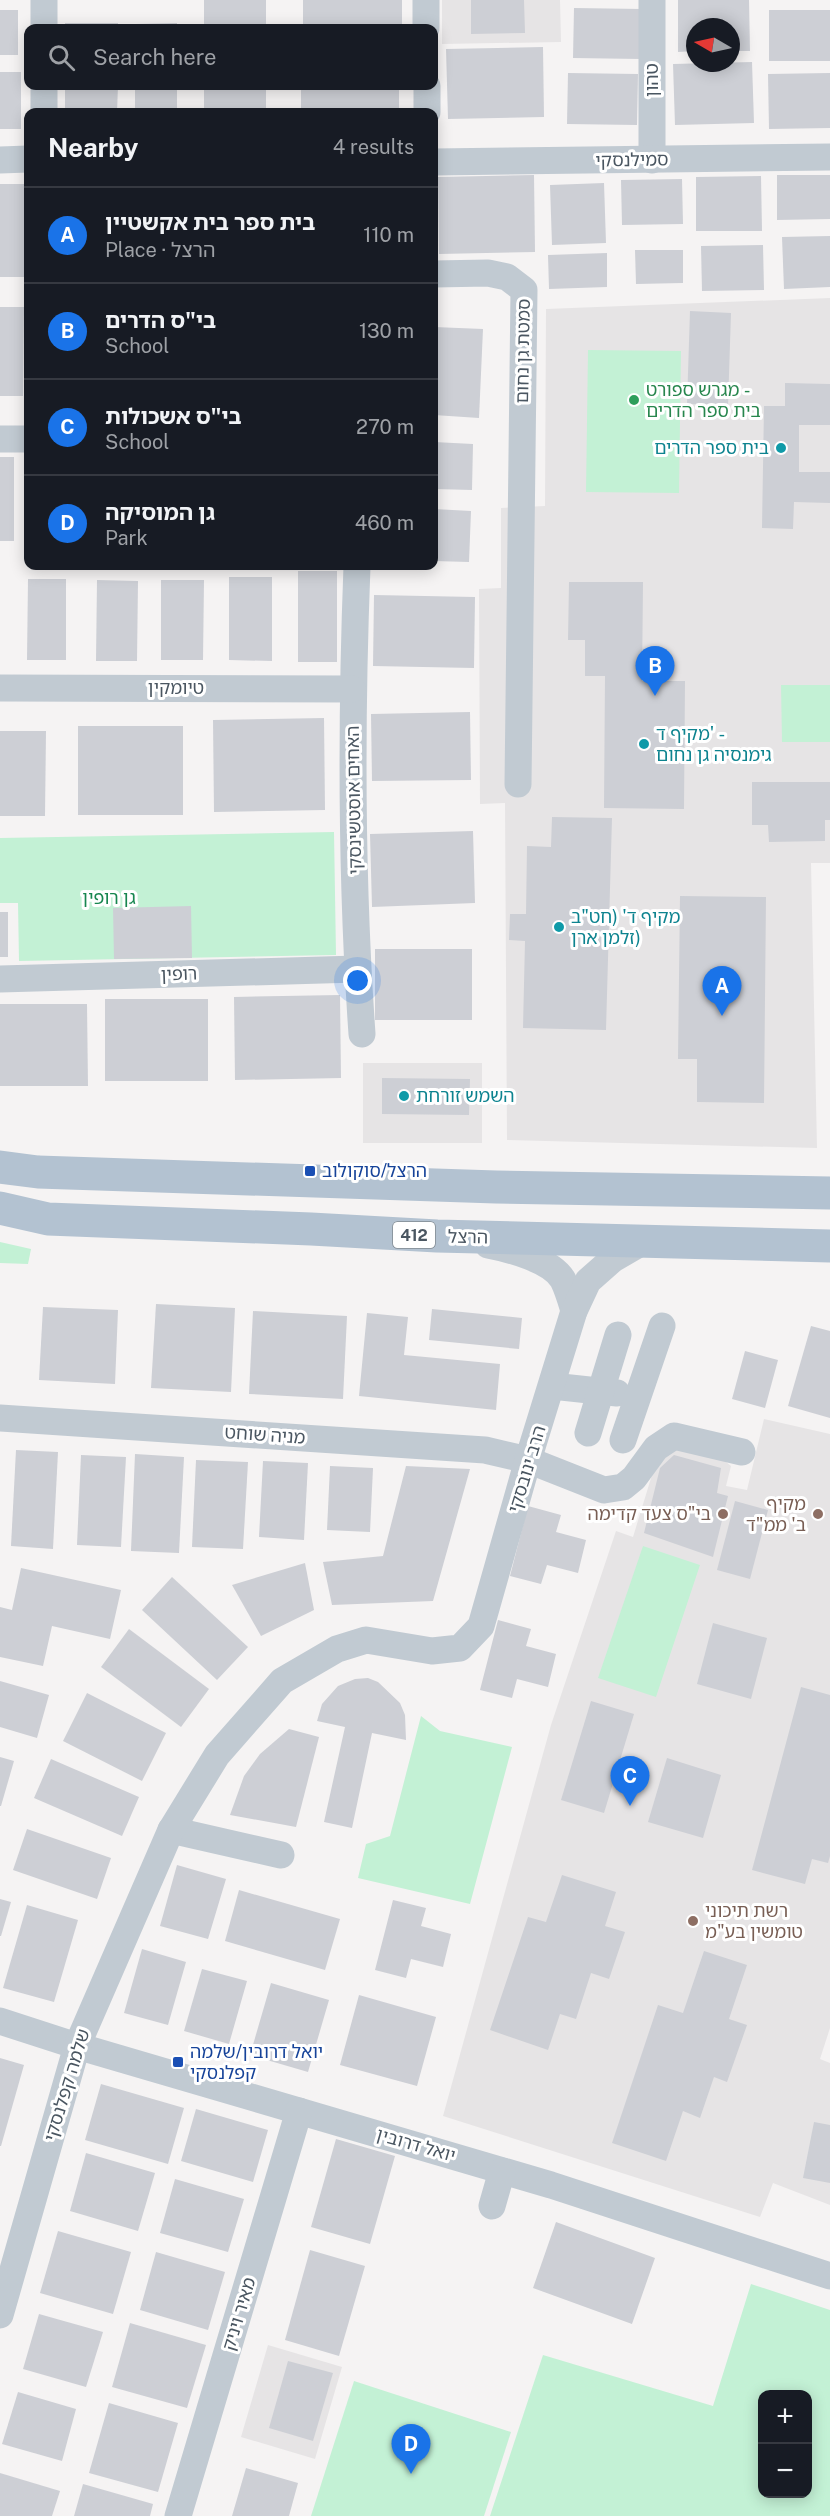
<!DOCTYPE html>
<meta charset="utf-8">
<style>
body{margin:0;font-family:"Public Sans","Noto Sans Hebrew",sans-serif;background:#242831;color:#f1f3f6}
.controls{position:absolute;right:18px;bottom:18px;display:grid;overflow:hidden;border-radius:12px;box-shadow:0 3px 15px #0003}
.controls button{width:54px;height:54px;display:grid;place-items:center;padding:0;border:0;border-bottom:2px solid #363941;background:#171b24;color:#f1f3f6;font:30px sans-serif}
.compass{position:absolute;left:686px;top:18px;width:54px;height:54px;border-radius:50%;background:#171b24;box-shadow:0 3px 15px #0003;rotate:279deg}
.you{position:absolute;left:358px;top:981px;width:21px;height:21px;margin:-15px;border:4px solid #fff;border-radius:50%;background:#1a73e8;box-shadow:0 0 0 9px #1a73e833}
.badge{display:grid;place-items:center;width:39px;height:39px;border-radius:50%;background:#1a73e8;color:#fff;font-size:20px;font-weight:700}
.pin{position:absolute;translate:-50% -50px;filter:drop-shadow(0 2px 3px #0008)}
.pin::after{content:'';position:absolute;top:32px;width:21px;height:18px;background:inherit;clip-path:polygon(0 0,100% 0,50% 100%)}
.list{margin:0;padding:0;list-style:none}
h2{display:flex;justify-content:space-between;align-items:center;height:78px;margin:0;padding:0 24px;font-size:26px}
h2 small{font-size:20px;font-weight:400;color:#9ea1a6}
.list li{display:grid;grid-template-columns:39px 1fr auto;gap:18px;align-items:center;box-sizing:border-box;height:96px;padding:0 24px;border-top:2px solid #363941}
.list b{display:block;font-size:22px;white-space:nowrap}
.list p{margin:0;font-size:20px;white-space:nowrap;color:#9ea1a6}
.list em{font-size:20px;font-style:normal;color:#9ea1a6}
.icon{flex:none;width:33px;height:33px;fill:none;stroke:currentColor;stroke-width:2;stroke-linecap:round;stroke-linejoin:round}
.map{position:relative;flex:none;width:830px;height:2516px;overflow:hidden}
.search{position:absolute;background:#171b24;box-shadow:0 3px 15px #0003;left:24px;top:24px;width:414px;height:66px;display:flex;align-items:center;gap:15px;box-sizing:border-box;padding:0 21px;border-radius:12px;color:#9ea1a6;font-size:22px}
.panel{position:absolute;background:#171b24;box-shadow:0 3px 15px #0003;left:24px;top:108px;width:414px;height:462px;border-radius:12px}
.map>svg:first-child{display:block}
.education{fill:#e6e4e5}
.green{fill:#c3f1d5;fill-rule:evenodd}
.building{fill:#cdcfd5}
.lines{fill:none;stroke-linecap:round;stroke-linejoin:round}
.minor{stroke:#c1cad2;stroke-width:27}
.major{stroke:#b3c2d1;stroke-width:33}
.leisure-dot{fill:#2e9e5b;stroke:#fff;stroke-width:2}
.culture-dot{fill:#0f9aa8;stroke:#fff;stroke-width:2}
.transit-dot{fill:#1a4fb4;stroke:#fff;stroke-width:2}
.education-dot{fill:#8d6e63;stroke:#fff;stroke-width:2}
.labels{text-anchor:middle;stroke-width:6;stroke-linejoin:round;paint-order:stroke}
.shield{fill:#fff;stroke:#808990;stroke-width:1.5}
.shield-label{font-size:16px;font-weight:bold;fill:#4a5661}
.street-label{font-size:18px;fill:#4a5661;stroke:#fff}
.leisure-label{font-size:18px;fill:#27864d;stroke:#fff;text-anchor:start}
.culture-label{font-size:18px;fill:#0d838f;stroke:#fff;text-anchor:start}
.park-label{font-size:18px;fill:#17864f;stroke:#fff}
.transit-label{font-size:18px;fill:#164399;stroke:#fff;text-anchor:start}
.education-label{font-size:18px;fill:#785e54;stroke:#fff;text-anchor:end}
</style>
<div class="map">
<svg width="830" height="2516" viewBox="0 0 830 2516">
<rect width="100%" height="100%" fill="#f5f3f3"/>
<g class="education">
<path d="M442,0H560L561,42L442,44Z"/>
<path d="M830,298V863H811L817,1148L507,1140L505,803L480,804L479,589L501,588V508L545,506L546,309Z"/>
<rect x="363" y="1063" width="119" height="80"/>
<path d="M764,1419L830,1434V2028L820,2059L830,2063V2205L773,2183L760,2217L443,2116L551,1725L616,1531L633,1537L655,1465L673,1448L720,1457L731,1466L726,1486L747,1490Z"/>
<path d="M268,2345L342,2367L315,2459L241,2437Z"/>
</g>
<g class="green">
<path d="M588,350L681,351L679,493L586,492Z"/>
<path d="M781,685H830V742H782Z"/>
<path d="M334,832L336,955L19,961L18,903H0V838Z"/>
<path d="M0,1242L31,1249L28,1264L0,1263Z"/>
<path d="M643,1546L700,1565L656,1697L598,1678Z"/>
<path d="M421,1716L440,1731L512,1747L470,1904L358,1878L366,1844L390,1836Z"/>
<path d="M751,2284L830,2310V2516H490L543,2355L713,2406ZM762,2394H808V2494H762Z"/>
<path d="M354,2381L511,2432L484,2516H311Z"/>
</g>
<g class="building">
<rect x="204" y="0" width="62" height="28"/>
<rect x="303" y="0" width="99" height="28"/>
<path d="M471,0H524L525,33L471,34Z"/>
<path d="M678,0H749L750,51H731V27H695V51L678,52Z"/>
<path d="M574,8L642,9L641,59L573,58Z"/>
<rect x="0" y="10" width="18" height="45"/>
<rect x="769" y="10" width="61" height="51"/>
<rect x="65" y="23" width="53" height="5"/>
<path d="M177,23V28H135V24Z"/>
<path d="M543,47L544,117L448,119L446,49Z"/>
<path d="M752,62L754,123L675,125L673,64Z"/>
<rect x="0" y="72" width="21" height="57"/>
<path d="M568,73L638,74L637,125L567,124Z"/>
<path d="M830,73V128L769,129L768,74Z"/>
<path d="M65,86H118L117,112H65Z"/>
<rect x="135" y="86" width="42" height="26"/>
<rect x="204" y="86" width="62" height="26"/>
<rect x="301" y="86" width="98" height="26"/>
<path d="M534,175L535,252L439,254L438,177Z"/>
<path d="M777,175H830V219L777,220Z"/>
<path d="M761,176L762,231H696V177Z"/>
<path d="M682,179L683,224L622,225L621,180Z"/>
<path d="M604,183L606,243L552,245L550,185Z"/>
<rect x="0" y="184" width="24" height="93"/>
<path d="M830,236V287L784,289L782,237Z"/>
<path d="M763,245L764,290L702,291L701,246Z"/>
<path d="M635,250H683V283L636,284Z"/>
<path d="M607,253V287L549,289L548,255Z"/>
<path d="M0,307H24L23,396H0Z"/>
<path d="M690,311L731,313L728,405L687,404Z"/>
<path d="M434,327L483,329L479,418L434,415Z"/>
<path d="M785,383L830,384V425H799V472H830V503L794,502L793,529L762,528L764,406H785Z"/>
<path d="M434,442L473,444L472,490L434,489Z"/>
<rect x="0" y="457" width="14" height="84"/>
<path d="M434,509L471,511L469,562L434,561Z"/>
<rect x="298" y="571" width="39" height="91"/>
<path d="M229,577H272V661L229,660Z"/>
<path d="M28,579H66V660H27Z"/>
<path d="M97,580L138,581L137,661H96Z"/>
<path d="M161,580H204L203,660H161Z"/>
<path d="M569,582H643L642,681H685L684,809L604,808L605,676H585V640H568Z"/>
<path d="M374,595L475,597L474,668L373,666Z"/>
<path d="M470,712L471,780L372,781L371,714Z"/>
<path d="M324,718L325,810L214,812L213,720Z"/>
<rect x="78" y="726" width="105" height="89"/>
<path d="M0,731H46L45,816H0Z"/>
<path d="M752,782H830V820H825V841L769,842L768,825H752Z"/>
<path d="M552,817L612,818L606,1030L523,1028L525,941L509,940L510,914H526L527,846L551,847Z"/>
<path d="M473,831L475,903L372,907L370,834Z"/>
<path d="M680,896L766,897L764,1103L697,1102V1059H678Z"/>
<path d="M191,906L192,958L114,959L113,908Z"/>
<rect x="0" y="912" width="8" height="45"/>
<rect x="375" y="949" width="97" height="71"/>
<path d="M340,995L341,1078L235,1080L234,997Z"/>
<rect x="105" y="999" width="103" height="82"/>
<path d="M0,1004H87L88,1086H0Z"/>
<path d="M382,1078L470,1079L469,1115L382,1114Z"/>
<path d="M156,1304L235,1308L231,1392L151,1388Z"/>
<path d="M43,1307L118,1310L115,1384L39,1380Z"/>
<path d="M432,1309L522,1318L519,1349L429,1340Z"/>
<path d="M253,1311L347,1316L343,1399L249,1394Z"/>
<path d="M367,1313L408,1317L404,1355L500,1364L496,1410L359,1396Z"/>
<path d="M811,1326L830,1331V1418L788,1406Z"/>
<path d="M745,1351L778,1360L765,1408L732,1399Z"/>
<path d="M16,1450L58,1452L53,1549L11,1546Z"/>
<path d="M135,1454L184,1457L179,1553L131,1551Z"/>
<path d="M81,1455L126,1457L121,1547L77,1545Z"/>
<path d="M674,1455L721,1468L717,1493L728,1496L713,1557L644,1533L660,1468Z"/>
<path d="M196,1460L248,1462L243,1549L192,1547Z"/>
<path d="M263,1461L308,1463L304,1540L259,1537Z"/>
<path d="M330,1466L373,1468L370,1532L327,1530Z"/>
<path d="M406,1466L470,1469L433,1601L332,1605L323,1562L383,1556Z"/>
<path d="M735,1501L768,1510L750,1579L717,1570Z"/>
<path d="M528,1506L561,1515L556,1532L586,1540L578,1573L547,1565L541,1584L510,1576Z"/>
<path d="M305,1563L314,1610L261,1636L232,1585Z"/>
<path d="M21,1568L121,1590L110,1639L52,1626L43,1666L0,1657V1607L12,1610Z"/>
<path d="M172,1577L248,1647L217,1680L142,1610Z"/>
<path d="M498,1620L531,1629L526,1646L556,1654L548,1687L517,1679L512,1698L480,1690Z"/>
<path d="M713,1623L767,1638L751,1699L697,1684Z"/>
<path d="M129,1629L209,1689L181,1727L101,1667Z"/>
<path d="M368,1678L378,1682L400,1703L405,1715L406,1740L372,1733L352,1828L324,1822L345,1727L317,1721L322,1704L338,1686L355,1679Z"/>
<path d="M0,1681L49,1695L37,1738L0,1727Z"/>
<path d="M801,1687L830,1695V1856L828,1863L812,1859L805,1884L752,1870Z"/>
<path d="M87,1693L166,1733L142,1781L63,1741Z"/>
<path d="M591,1701L634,1714L604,1813L561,1800Z"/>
<path d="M289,1729L319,1737L296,1827L230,1815L244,1776L260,1754Z"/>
<path d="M0,1757L14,1761L1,1806H0Z"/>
<path d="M667,1758L721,1775L703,1838L648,1822Z"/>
<path d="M51,1759L139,1797L122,1836L34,1798Z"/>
<path d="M27,1829L111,1858L97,1899L13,1870Z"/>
<path d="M177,1865L226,1879L208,1939L160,1926Z"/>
<path d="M562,1875L616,1892L605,1926L625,1932L609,1979L591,1973L576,2019L560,2014L548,2050L490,2030L528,1917L546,1922Z"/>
<path d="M239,1890L340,1919L325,1970L225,1941Z"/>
<path d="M0,1899L11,1902L1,1936H0Z"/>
<path d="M393,1900L426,1908L421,1926L451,1934L443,1967L411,1959L406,1978L375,1970Z"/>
<path d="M27,1905L78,1920L54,2002L3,1988Z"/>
<path d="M142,1949L186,1962L168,2025L124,2013Z"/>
<path d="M704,1951L747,1965L729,2019L747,2025L727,2082L714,2077L700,2118L683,2111L666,2161L612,2143L658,2005L683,2013Z"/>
<path d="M202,1969L247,1981L229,2044L184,2031Z"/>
<path d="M271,1983L329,2000L308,2072L250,2055Z"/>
<path d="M359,1995L436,2017L417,2086L340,2065Z"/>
<path d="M0,2058L24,2065L1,2146H0Z"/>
<path d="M101,2084L184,2108L168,2164L85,2140Z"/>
<path d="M196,2109L268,2130L253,2182L181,2161Z"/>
<path d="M814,2122L830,2125V2183L803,2178Z"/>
<path d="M336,2139L395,2156L370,2244L311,2227Z"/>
<path d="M86,2153L155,2173L138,2231L70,2211Z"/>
<path d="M175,2179L244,2199L228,2252L160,2233Z"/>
<path d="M556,2222L655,2258L632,2324L533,2288Z"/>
<path d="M58,2231L131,2252L113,2314L40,2293Z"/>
<path d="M310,2250L365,2266L339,2356L285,2340Z"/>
<path d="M156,2252L225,2272L208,2330L140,2310Z"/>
<path d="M39,2314L103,2332L86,2387L23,2369Z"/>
<path d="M130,2323L206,2345L187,2408L112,2387Z"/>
<path d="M288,2361L333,2373L313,2441L269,2428Z"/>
<path d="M18,2392L76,2409L62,2461L2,2444Z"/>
<path d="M109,2403L178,2423L158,2492L89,2473Z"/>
<path d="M246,2468L298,2483L289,2516H232Z"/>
<path d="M0,2473L60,2491L52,2516H0Z"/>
<path d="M83,2484L153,2504L150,2516H74Z"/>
</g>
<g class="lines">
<g class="minor">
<path d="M426,0V28"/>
<path d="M652,0V160"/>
<path d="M44,28V0"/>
<path d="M427,86V112"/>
<path d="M44,112V86"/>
<path d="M0,160L28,159"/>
<path d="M434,162L830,157"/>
<path d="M434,274L488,273L507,277L524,290L518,784"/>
<path d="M0,439H28"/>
<path d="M357,566C351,721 351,878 362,1034"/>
<path d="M0,688L352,689"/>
<path d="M0,979L357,969"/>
<path d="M488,1245C509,1249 552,1260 563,1280C568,1290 571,1301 574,1311"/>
<path d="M552,1386L617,1393"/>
<path d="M0,1418L485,1450L528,1460L604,1490L623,1487L634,1478L656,1448L674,1436L742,1452"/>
<path d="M588,1433L618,1335"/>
<path d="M623,1440L662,1326"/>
<path d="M171,1830L281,1855"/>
<path d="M0,2021L77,2046L551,2185L830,2276"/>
<path d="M492,2206L502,2171"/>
<path d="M0,2315L77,2046L171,1830L217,1755L282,1681L337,1649L366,1640L432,1651L460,1648L481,1626L528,1460L574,1311L588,1281L613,1259L644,1241"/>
<path d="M178,2516L299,2111"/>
</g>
<g class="major">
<path d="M0,1167L38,1172L496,1187L830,1193"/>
<path d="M0,1208L48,1219L311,1229L437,1236L830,1246"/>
</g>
</g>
<circle class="leisure-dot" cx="634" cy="400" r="6"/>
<g class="culture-dot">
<circle cx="781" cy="448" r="6"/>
<circle cx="644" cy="744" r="6"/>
<circle cx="559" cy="927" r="6"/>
<circle cx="404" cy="1096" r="6"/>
</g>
<g class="transit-dot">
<rect x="304" y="1165" width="12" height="12" rx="3"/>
<rect x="172" y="2056" width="12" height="12" rx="3"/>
</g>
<g class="education-dot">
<circle cx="723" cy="1514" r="6"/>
<circle cx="818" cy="1514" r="6"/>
<circle cx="693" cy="1921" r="6"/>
</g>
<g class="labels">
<rect class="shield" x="393" y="1222" width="42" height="26" rx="4.5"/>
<g class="shield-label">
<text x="414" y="1241">412</text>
</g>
<g class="street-label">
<text transform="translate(652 80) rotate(-90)" y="6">טהון</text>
<text transform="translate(632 160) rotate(-1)" y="6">סמילנסקי</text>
<text transform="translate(523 351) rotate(-89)" y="6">סמטת גן נחום</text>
<text x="176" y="694">טיומקין</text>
<text transform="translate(354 800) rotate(-91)" y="6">האחים אוסטשינסקי</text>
<text transform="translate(179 974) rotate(-2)" y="6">רופין</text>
<text transform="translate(468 1237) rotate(1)" y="6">הרצל</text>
<text transform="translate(265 1435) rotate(4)" y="6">מניה שוחט</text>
<text transform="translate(527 1469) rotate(-73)" y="6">הרב ינובסקי</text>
<text transform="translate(67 2085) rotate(-73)" y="6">שלמה קפלנסקי</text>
<text transform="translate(416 2145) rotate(16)" y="6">יואל דרובין</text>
<text transform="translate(239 2314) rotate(-73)" y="6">מאיר ויניק</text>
</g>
<g class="leisure-label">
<text x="646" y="396">מגרש ספורט -<tspan x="646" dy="21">בית ספר הדרים</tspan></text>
</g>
<g class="culture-label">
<text x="769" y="454" text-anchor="end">בית ספר הדרים</text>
<text x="656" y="740">מקיף ד' -<tspan x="656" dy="21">גימנסיה גן נחום</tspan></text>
<text x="571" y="923">מקיף ד' (חט"ב<tspan x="571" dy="21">זלמן ארן)</tspan></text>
<text x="416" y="1102">השמש זורחת</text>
</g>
<g class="park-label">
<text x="109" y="904">גן רופין</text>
</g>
<g class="transit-label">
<text x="322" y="1177">הרצל/סוקולוב</text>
<text x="190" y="2058">יואל דרובין/שלמה<tspan x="190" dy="21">קפלנסקי</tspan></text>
</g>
<g class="education-label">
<text x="806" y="1510">מקיף<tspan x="806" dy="21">ב' ממ"ד</tspan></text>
<text x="711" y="1520">בי"ס צעד קדימה</text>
<text x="705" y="1917" text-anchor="start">רשת תיכוני<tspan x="705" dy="21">טומשין בע"מ</tspan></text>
</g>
</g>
</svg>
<div class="controls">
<button>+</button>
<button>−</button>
</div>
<svg class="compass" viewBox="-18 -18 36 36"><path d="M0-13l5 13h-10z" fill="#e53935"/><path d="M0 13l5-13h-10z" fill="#9ea1a6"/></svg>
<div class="you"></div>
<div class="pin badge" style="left:722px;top:1016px">A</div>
<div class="pin badge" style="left:655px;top:696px">B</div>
<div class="pin badge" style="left:630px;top:1806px">C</div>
<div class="pin badge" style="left:411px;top:2474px">D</div>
<div class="search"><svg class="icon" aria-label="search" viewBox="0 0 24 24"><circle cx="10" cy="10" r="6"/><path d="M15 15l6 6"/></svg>Search here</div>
<section class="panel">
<h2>Nearby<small>4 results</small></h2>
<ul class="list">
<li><span class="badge">A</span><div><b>בית ספר בית אקשטיין</b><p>Place · הרצל</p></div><em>110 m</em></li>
<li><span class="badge">B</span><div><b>בי&quot;ס הדרים</b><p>School</p></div><em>130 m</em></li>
<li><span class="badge">C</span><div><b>בי&quot;ס אשכולות</b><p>School</p></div><em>270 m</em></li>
<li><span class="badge">D</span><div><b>גן המוסיקה</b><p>Park</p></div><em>460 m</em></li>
</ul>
</section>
</div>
